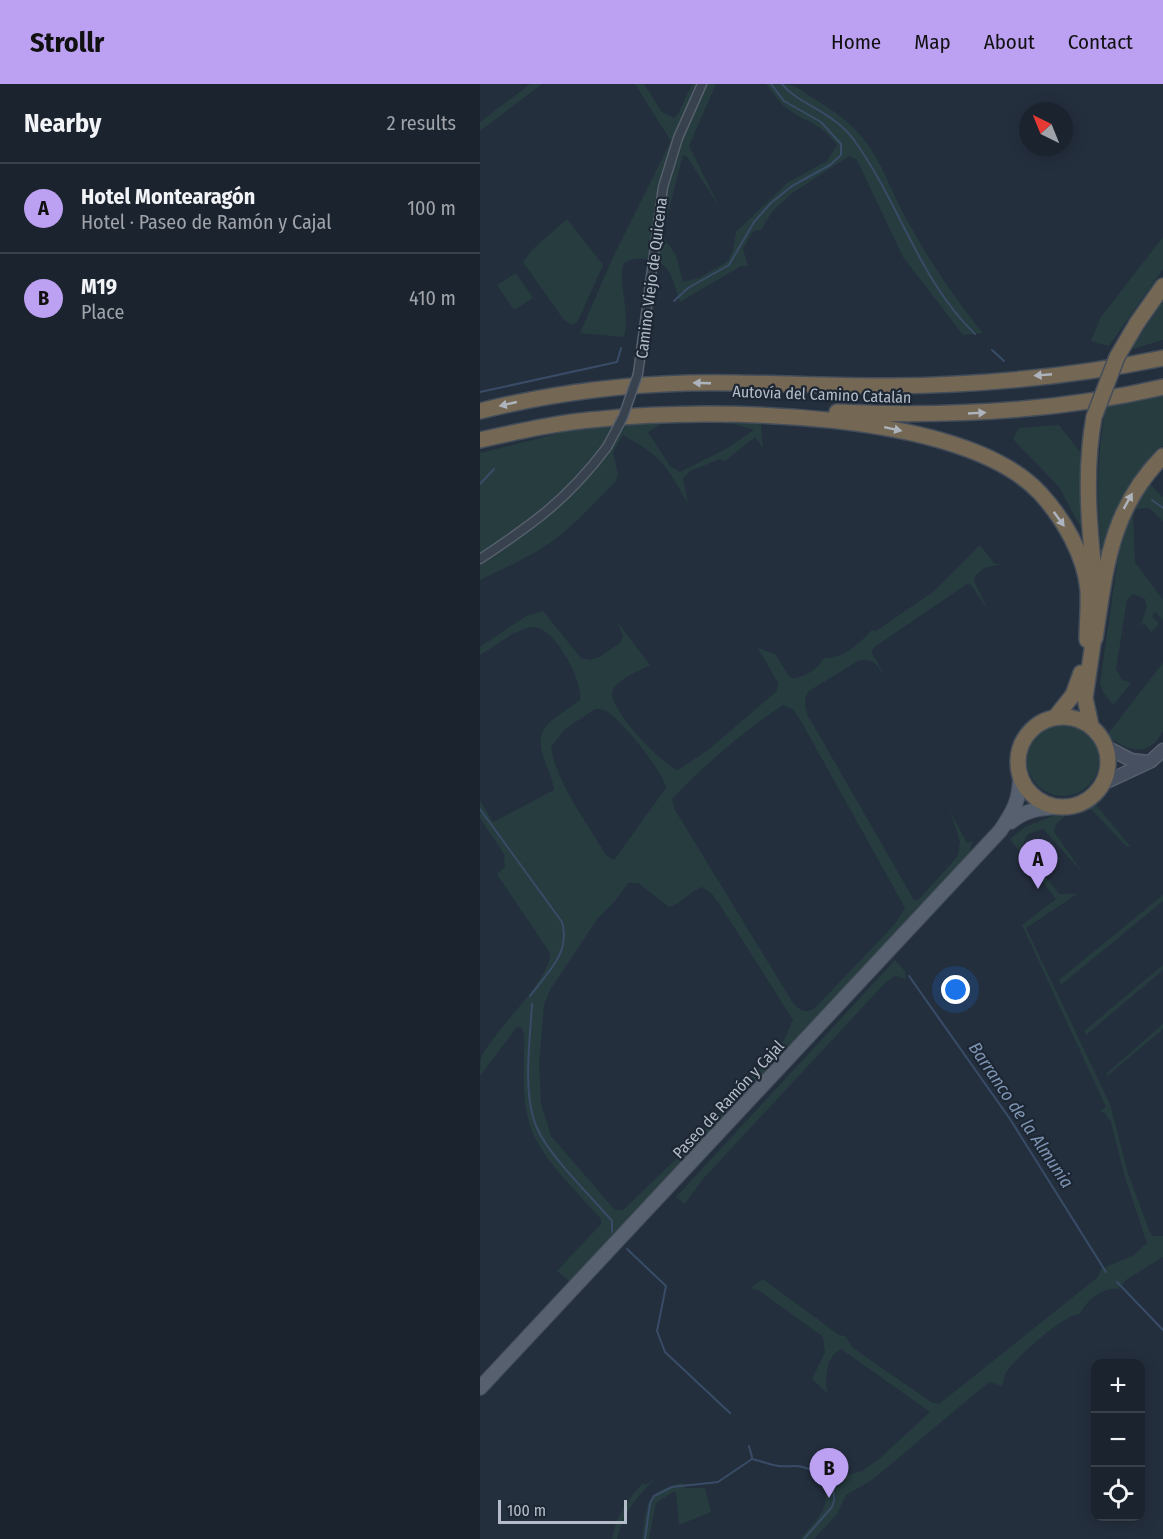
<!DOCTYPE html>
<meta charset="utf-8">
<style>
body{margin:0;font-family:"Fira Sans Condensed",sans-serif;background:#242b36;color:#f1f3f6}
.controls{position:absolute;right:18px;bottom:18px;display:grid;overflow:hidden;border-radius:12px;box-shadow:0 3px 15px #0003}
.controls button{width:54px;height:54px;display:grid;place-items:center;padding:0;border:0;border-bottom:2px solid #39404a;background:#1b232e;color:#f1f3f6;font:30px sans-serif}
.compass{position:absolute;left:539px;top:18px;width:54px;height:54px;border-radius:50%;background:#1b232e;box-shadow:0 3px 15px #0003;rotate:317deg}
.scale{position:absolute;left:18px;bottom:15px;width:129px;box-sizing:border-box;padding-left:6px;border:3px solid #b4bcc9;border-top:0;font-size:16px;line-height:21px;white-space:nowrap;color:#b4bcc9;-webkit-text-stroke:4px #1d2633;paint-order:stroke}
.you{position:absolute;left:476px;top:906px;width:21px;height:21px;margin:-15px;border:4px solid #fff;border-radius:50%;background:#1a73e8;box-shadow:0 0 0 9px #1a73e833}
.badge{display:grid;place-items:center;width:39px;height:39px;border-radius:50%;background:#bca0f2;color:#111;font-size:20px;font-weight:700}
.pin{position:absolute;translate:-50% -50px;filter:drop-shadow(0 2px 3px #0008)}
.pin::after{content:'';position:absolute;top:32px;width:21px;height:18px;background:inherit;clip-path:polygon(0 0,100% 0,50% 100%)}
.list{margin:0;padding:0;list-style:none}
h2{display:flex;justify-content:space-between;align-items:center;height:78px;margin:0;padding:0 24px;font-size:26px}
h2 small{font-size:20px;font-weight:400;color:#a0a4aa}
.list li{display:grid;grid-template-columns:39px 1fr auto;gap:18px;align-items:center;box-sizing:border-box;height:90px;padding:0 24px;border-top:2px solid #39404a}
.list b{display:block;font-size:22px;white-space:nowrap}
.list p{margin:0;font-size:20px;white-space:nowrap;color:#a0a4aa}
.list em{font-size:20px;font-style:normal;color:#a0a4aa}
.icon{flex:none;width:33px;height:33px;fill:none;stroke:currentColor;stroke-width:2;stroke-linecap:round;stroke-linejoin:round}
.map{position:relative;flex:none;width:683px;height:1455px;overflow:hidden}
header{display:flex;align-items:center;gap:36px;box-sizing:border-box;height:84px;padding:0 30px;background:#bca0f2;color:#111}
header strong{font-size:28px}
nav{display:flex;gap:33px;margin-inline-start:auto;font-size:21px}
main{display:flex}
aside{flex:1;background:#1b232e}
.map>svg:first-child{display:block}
.green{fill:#263c3f;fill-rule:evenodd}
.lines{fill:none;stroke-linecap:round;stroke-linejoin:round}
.stream{stroke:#394c67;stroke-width:2}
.street-casing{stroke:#565f6c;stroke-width:11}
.secondary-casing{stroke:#565f6c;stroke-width:15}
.primary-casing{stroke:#414a57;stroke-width:16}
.highway-casing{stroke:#434c59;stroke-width:18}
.street{stroke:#38414e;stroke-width:8}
.secondary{stroke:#465061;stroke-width:12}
.primary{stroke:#56606e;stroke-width:14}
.highway{stroke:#746855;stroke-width:15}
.street-bridge-casing{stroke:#565f6c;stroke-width:11;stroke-linecap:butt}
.highway-bridge-casing{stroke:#434c59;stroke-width:18;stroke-linecap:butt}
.street-bridge{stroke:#38414e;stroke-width:8}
.highway-bridge{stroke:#746855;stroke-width:15}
.oneway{fill:#aeb4bd}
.labels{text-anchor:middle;stroke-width:4.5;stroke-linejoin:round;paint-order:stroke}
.street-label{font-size:16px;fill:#b4bcc9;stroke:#1d2633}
.water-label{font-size:18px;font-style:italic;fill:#7c92b1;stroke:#1d2633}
</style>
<header>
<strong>Strollr</strong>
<nav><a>Home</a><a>Map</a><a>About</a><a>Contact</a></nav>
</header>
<main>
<aside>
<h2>Nearby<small>2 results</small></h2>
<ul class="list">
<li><span class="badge">A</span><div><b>Hotel Montearagón</b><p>Hotel · Paseo de Ramón y Cajal</p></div><em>100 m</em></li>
<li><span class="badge">B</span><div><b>M19</b><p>Place</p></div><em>410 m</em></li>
</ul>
</aside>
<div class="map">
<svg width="683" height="1455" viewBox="0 0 683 1455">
<rect width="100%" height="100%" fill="#242f3e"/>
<g class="green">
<path d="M50,0H62L0,47V38Z"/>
<path d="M155,0H164L182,28L194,34L198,30L212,0H236L209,62L239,122L207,73L203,71L184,144L183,153L196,171L203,198L219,194L248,177L253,166L256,148L307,99L347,77L357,61C338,36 324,39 304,22C297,16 292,7 286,0C317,0 311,0 336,16C398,53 397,80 428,138C449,176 475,215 503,249L483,251L423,173L377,76L369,72L311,110L292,128L281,146L273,147L263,165L268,182H261L200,218C193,198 191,177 168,175C158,174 153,174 144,179C137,197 151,229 144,253L100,249L133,173L191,57Z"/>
<path d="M87,135L123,181L98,237L92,241L84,236L43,178L54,164Z"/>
<path d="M683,153V185L629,262L611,257L621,233Z"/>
<path d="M36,189L53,214L34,226L17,201Z"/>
<path d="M683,218V256L650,266Z"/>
<path d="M683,309V361C650,392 631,425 622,469C616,419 617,371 626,321Z"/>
<path d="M229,329L281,340L283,364L275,353L245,377L240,375L210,387L203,394L208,420C185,380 184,374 143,351L133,368L138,390L136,397C117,416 99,436 78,453C55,471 26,483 0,496V369L104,343ZM227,338L254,340L274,346L246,365L200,388L190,382L168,348L181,340Z"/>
<path d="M579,341L600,368L602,446L579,403L533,355L539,344Z"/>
<path d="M668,398L683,413V437L669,424L656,425L653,431L655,478L683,516V536L675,528L672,532L679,540L671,548L664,539L660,543L667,523L665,515L653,510L647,516L636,585L642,596L651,599L633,621L623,608L620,599L640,460L647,432Z"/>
<path d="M500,461L515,480H521L504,484L495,492L494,497L509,528L491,501L487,500L393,564L392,569L405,592C397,581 393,573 378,577L329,607C323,614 325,621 327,630L434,816L439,815L478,772L480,757L470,727L487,759L492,757L489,772L90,1198L77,1187L121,1140V1135C99,1110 64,1077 52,1047C40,1017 45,981 44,950L41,943H37L0,992C0,987 0,979 1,974C13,947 72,895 70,869L17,790L25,783L24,770L0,734V716L13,738L74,706C73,695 69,688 65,678C51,641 73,637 100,616C104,598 74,542 53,543C36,544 15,563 0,571V563L46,532L63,527L101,574L110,576L119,573L140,559L143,551L136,536L170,581C161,586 135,596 132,608C129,625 182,681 198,686L228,666L297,607L298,599L278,564L295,570L310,594C323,595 338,585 344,574C362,576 380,559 392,546L396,547L453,508ZM303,621L313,625L322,639L425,824L415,840L335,924C324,930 321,927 313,919L195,726L192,715C225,680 263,648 303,621ZM115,625C121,625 124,625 129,629C143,638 184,689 186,704L134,776L126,771C108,740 76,698 71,663L85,645ZM148,799H158L189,823C202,819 209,808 222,803L232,810L240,821L313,936L304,956L196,1075L143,1126H135L71,1052L61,1019L59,981L64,921L70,906L118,834L135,817Z"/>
<path d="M683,579V647C668,675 647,667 627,651Z"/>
<circle cx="583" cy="676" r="36"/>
<path d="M617,714L616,721L650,762L647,763L612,726C597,726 576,732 574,748L603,789L563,745L548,750L542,762L579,810H597L546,844L630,1020L648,1089L669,1146L673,1152H683V1173L646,1196L638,1205C623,1203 607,1216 600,1230C584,1230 540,1271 529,1284C525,1289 524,1295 522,1302L510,1298L503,1303L392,1396L366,1411L357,1430L334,1455H320C334,1438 354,1423 342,1400L357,1385L365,1392L382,1387L399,1375L450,1328L361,1265C346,1272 345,1294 347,1309L332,1295L345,1268L343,1253L280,1207L271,1204L283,1195L359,1251L365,1252L373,1264L451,1318L459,1320L618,1193L621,1185L654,1171L667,1159L644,1090L631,1038L625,1029L620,1027L626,1023L542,841L576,815L530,755L545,743Z"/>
<path d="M683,811V817L581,901L579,896Z"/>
<path d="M415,876L425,887L426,895L415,892L405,899L222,1096L205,1120L196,1113Z"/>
<path d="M683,881V886L606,951L604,947Z"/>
<path d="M683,940V945L627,992V989Z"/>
<path d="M175,1395C156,1413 143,1429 137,1455H132C136,1432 147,1416 163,1399L165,1401Z"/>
<path d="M203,1399L205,1404H225L231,1428L199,1441L196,1408H193L176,1419L169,1455H162C167,1421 165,1407 203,1399Z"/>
</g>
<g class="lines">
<g class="stream">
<path d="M302,0C319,21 353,27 374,56C419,118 439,196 495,250"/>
<path d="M194,217L208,204L249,181L274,138L291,119L312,102L350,81L361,71V60L341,38L304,17L291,0"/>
<path d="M512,266L524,277"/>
<path d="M0,308L137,278L141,264"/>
<path d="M0,400L14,385"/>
<path d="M672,416L683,424"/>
<path d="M0,725L82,838C91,869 67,889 50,912"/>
<path d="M429,892L530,1035L626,1188"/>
<path d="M52,920C50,956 42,1011 57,1044C69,1072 111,1112 132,1137V1148"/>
<path d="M147,1165L186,1202L177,1247L185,1268L250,1329"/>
<path d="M637,1198L683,1246"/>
<path d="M269,1362L272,1373"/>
<path d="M272,1375C281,1377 290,1381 299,1382C307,1383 315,1381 323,1383C340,1388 361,1403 352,1423L324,1455"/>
<path d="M165,1455L170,1419L174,1412L192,1403L238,1398L272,1375"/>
</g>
<defs>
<g id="street">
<path d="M158,290L183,103L198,54L222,0"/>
<path d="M0,475C53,440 88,415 127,363"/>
</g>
<g id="secondary">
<path d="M626,663L651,676L667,678"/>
<path d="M622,700L671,677L683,666"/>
</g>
<g id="primary">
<path d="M531,738C545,726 560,724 579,723"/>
<path d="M0,1304L520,747C533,728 540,716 540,692"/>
</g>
<g id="highway">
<path d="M657,239L683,202"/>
<path d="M0,327C68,310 137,301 207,299C275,297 344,303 412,302C502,301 595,292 683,274"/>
<path d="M357,328C467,333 576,328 683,303"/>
<path d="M614,333C604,387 609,443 615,497"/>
<path d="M0,356C40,347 80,338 121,335C230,324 482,325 560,409C583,434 605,471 608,506C609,522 607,539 607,556"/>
<path d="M615,554C626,483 630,426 683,372"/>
<path d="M577,631L593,611L601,589"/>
<circle cx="583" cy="678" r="45"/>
<path d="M611,642L605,614L615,545"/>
</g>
</defs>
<use href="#street" class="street-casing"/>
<use href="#secondary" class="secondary-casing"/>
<use href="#primary" class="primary-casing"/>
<use href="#highway" class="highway-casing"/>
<use href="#street" class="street"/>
<use href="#secondary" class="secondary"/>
<use href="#primary" class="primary"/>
<use href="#highway" class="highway"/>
<defs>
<path id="street-bridge" d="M127,363L143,333L158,290"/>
<path id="highway-bridge" d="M614,333L637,273L657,239"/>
</defs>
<use href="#street-bridge" class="street-bridge-casing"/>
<use href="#highway-bridge" class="highway-bridge-casing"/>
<use href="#street-bridge" class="street-bridge"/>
<use href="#highway-bridge" class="highway-bridge"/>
</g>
<defs><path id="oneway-solid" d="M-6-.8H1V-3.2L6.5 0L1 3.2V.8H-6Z" transform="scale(1.5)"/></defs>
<g class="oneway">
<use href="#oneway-solid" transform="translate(563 291) rotate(175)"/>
<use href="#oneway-solid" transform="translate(222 299) rotate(-178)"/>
<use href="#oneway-solid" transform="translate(28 320) rotate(167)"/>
<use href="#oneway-solid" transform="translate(497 329) rotate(-3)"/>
<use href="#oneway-solid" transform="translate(413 345) rotate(12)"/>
<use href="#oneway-solid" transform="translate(648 417) rotate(-61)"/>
<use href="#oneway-solid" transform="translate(579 435) rotate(54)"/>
</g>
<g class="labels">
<g class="street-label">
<text transform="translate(171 194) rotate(-83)" y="6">Camino Viejo de Quicena</text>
<text transform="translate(342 310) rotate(2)" y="6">Autovía del Camino Catalán</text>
<text transform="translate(248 1015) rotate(-47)" y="6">Paseo de Ramón y Cajal</text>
</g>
<g class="water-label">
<text transform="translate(541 1031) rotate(56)" y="6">Barranco de la Almunia</text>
</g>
</g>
</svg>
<div class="controls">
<button>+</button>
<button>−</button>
<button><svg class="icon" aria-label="locate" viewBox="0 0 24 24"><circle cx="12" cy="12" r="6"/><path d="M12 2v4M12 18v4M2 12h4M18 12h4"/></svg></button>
</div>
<svg class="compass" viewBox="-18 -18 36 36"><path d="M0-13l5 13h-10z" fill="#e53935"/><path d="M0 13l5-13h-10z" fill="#a0a4aa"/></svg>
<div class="scale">100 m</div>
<div class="you"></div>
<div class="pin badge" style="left:558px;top:805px">A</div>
<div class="pin badge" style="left:349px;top:1414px">B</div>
</div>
</main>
